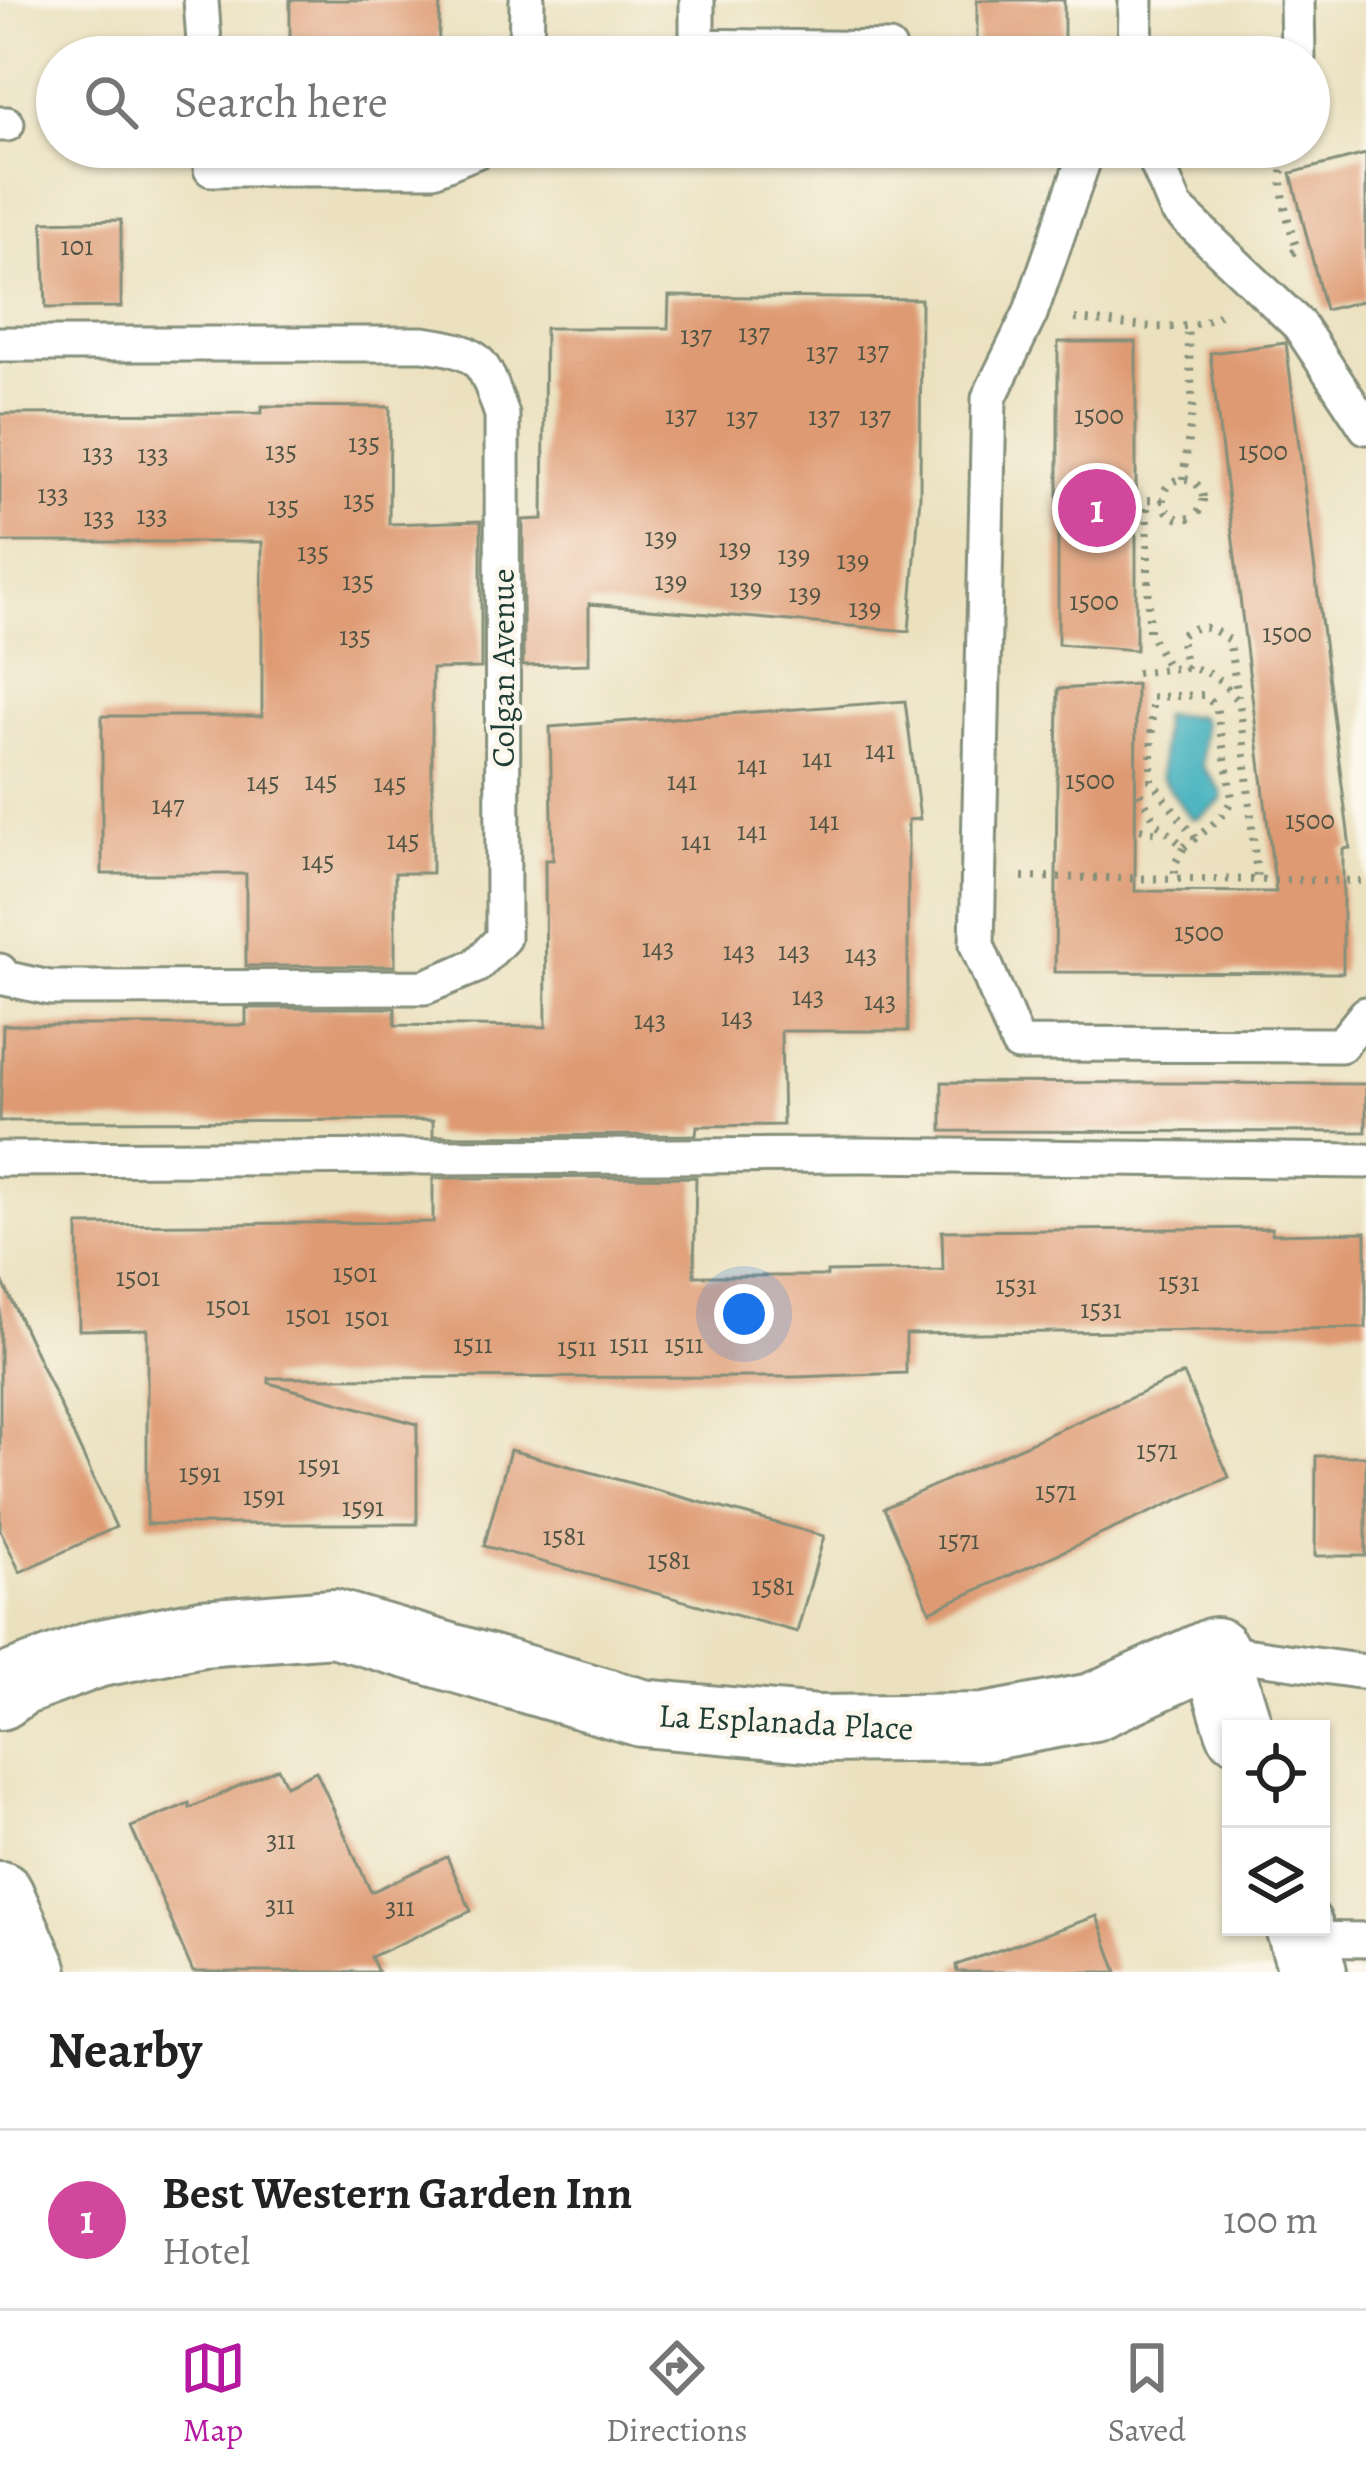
<!DOCTYPE html>
<style>
body{margin:0;font-family:Alegreya,serif;background:#f2f2f2;color:#222}
.controls{position:absolute;right:36px;bottom:36px;display:grid;overflow:hidden;border-radius:0px;box-shadow:0 3px 9px #0004}
.controls button{width:108px;height:108px;display:grid;place-items:center;padding:0;border:0;border-bottom:3px solid #e0e0e0;background:#fff;color:#222;font:60px sans-serif}
.you{position:absolute;left:744px;top:1314px;width:42px;height:42px;margin:-30px;border:9px solid #fff;border-radius:50%;background:#1a73e8;box-shadow:0 0 0 18px #1a73e833}
.badge{display:grid;place-items:center;width:78px;height:78px;border-radius:50%;background:#b5179e;color:#fff;font-size:39px;font-weight:700}
.pin{position:absolute;translate:-50% -50%;border:6px solid #fff;box-shadow:0 3px 12px #0006}
.list{margin:0;padding:0;list-style:none}
h2{display:flex;justify-content:space-between;align-items:center;height:156px;margin:0;padding:0 48px;font-size:51px}
h2 small{font-size:39px;font-weight:400;color:#767676}
.list li{display:grid;grid-template-columns:78px 1fr auto;gap:36px;align-items:center;box-sizing:border-box;height:180px;padding:0 48px;border-top:3px solid #e0e0e0}
.list b{display:block;font-size:45px;white-space:nowrap}
.list p{margin:0;font-size:39px;white-space:nowrap;color:#767676}
.list em{font-size:39px;font-style:normal;color:#767676}
.icon{flex:none;width:66px;height:66px;fill:none;stroke:currentColor;stroke-width:2;stroke-linecap:round;stroke-linejoin:round}
.map{position:relative;flex:none;width:1366px;height:1972px;overflow:hidden}
.search{position:absolute;background:#fff;box-shadow:0 3px 9px #0004;left:36px;right:36px;top:36px;height:132px;display:flex;align-items:center;gap:30px;box-sizing:border-box;padding:0 42px;border-radius:66px;color:#767676;font-size:45px}
.sheet{height:336px;background:#fff}
nav{display:flex;justify-content:space-around;align-items:center;box-sizing:border-box;height:168px;border-top:3px solid #e0e0e0;background:#fff;font-size:33px;color:#767676}
nav a{display:grid;justify-items:center;gap:6px}
nav .on{color:#b5179e}
.map>svg:first-child{display:block}
.water{fill:#42b1be;stroke:#307779;stroke-width:3}
.building{fill:#de9a72}
.lines{fill:none;stroke-linecap:round;stroke-linejoin:round}
.lane-casing{stroke:#858f7a;stroke-width:39}
.street-casing{stroke:#858f7a;stroke-width:72}
.secondary-casing{stroke:#858f7a;stroke-width:72}
.path{stroke:#858f7a;stroke-width:8;stroke-dasharray:3 9;stroke-linecap:butt}
.lane{stroke:#fff;stroke-width:33}
.street{stroke:#fff;stroke-width:66}
.secondary{stroke:#fff;stroke-width:66}
.labels{text-anchor:middle;stroke-width:9;stroke-linejoin:round;paint-order:stroke}
.number-label{font-size:27px;fill:#4f5444}
.street-label{font-size:33px;fill:#1f3d34;stroke:#fbf7ec}
</style>
<div class="map">
<svg width="1366" height="1972" viewBox="0 0 1366 1972">
<rect width="100%" height="100%" fill="#fbf7ec"/>
<filter id="ink" filterUnits="userSpaceOnUse"><feTurbulence type="fractalNoise" baseFrequency=".00833" numOctaves="2"/><feDisplacementMap in="SourceGraphic" scale="24" xChannelSelector="R" yChannelSelector="G"/><feConvolveMatrix kernelMatrix="1 2 1 2 8 2 1 2 1" color-interpolation-filters="sRGB"/></filter>
<filter id="wash" filterUnits="userSpaceOnUse"><feTurbulence type="fractalNoise" baseFrequency=".004" numOctaves="4" result="noise"/><feDisplacementMap in="SourceGraphic" scale="48" xChannelSelector="R" yChannelSelector="G"/><feGaussianBlur stdDeviation="2.7" result="paint"/><feColorMatrix in="noise" values="0 0 0 0 0 0 0 0 0 0 0 0 0 0 0 0 0 1.4 0 .05"/><feComposite in="paint" operator="in"/></filter>
<g filter="url(#wash)">
<rect width="100%" height="100%" fill="#ebe1bf"/>
<path class="water" d="M1162,715L1198,716L1203,722L1202,766L1222,792V800L1199,818H1191L1161,777Z"/>
<g id="blocks">
<g class="building">
<path d="M290,0H440L438,57H290Z"/>
<rect x="977" y="0" width="87" height="57"/>
<path d="M1366,154V300L1325,310L1291,173Z"/>
<path d="M121,220V307L46,308L43,222Z"/>
<path d="M669,296L921,299L920,496L909,631L589,604V664L523,666V520L543,519L545,328H668Z"/>
<path d="M1058,342H1136V650L1058,644Z"/>
<path d="M1286,343L1350,848L1343,849V973L1055,972L1058,689L1136,684L1135,891L1276,892L1210,353Z"/>
<path d="M262,406L390,407L389,524L481,521V668L432,669V873H395V966H246V874H102V716H262V542H0V414L262,413Z"/>
<path d="M905,701L920,819L908,820V1031H781L783,1125L697,1126L696,1135L433,1136V1120L0,1121L3,1025H246V1008H395V1025L546,1027L545,860H553L550,727Z"/>
<path d="M942,1082L1366,1084V1132L942,1131Z"/>
<path d="M696,1177L694,1276H827V1272L943,1270L942,1231L1272,1228V1234L1366,1232V1328L906,1334V1373L796,1377L269,1378V1383L417,1424V1524H147V1329L79,1330L78,1225L433,1222V1178Z"/>
<path d="M0,1276L116,1527L20,1572L0,1530Z"/>
<path d="M1184,1374L1229,1477L930,1611L884,1508Z"/>
<path d="M510,1450L824,1536L797,1632L484,1546Z"/>
<path d="M1316,1456H1366V1556H1315Z"/>
<path d="M278,1768L286,1785L316,1771L371,1892L447,1857L471,1911L371,1957L378,1972H193L131,1827L189,1803L190,1808Z"/>
<path d="M1097,1916L1117,1972H957L956,1965Z"/>
</g>
</g>
</g>
<g filter="url(#ink)">
<use href="#blocks" fill-opacity="0" stroke="#858f7a" stroke-width="3"/>
<g class="lines">
<defs>
<g id="lane">
<path d="M201,0L205,57"/>
<path d="M697,0V46L889,49V57"/>
<path d="M1297,0L1298,57"/>
<path d="M526,57L527,0"/>
<path d="M1135,57L1136,0"/>
<path d="M0,124H7"/>
<path d="M210,147L211,169H433L486,147"/>
<path d="M1088,147L1030,314L989,398L977,945L1018,1044L1341,1045L1366,1014"/>
<path d="M1150,147L1176,208L1299,325L1366,427"/>
<path d="M0,344H423C483,352 483,360 502,415L503,938L476,966L425,987L50,988L4,978L0,971"/>
<path d="M0,1159L865,1155L1366,1161"/>
<path d="M1215,1651L1366,1672"/>
<path d="M1303,1939L1366,1940"/>
</g>
<g id="street">
<path d="M0,1696L18,1683L96,1654L202,1633L333,1623L642,1713L819,1729L985,1727L1093,1707L1215,1651L1239,1729"/>
<path d="M1299,1927L1313,1972"/>
</g>
<path id="secondary" d="M0,1895L34,1972"/>
</defs>
<use href="#lane" class="lane-casing"/>
<use href="#street" class="street-casing"/>
<use href="#secondary" class="secondary-casing"/>
<g class="path">
<path d="M1287,147C1276,183 1286,215 1297,250L1289,255"/>
<path d="M1075,319C1120,322 1187,340 1224,311"/>
<circle cx="1183" cy="499" r="20"/>
<path d="M1183,479L1193,404L1187,326"/>
<path d="M1163,500H1147L1149,632L1169,669"/>
<path d="M1186,669L1180,636C1200,622 1210,626 1229,640L1238,697"/>
<path d="M1136,673C1186,667 1210,658 1240,705L1257,877"/>
<path d="M1140,793L1155,821L1184,847L1176,862L1174,879"/>
<path d="M1140,829L1162,834"/>
<path d="M1184,847C1201,833 1225,819 1232,798L1216,706L1203,695L1152,697L1151,780L1195,838"/>
<path d="M1022,877L1366,881"/>
</g>
<use href="#lane" class="lane"/>
<use href="#street" class="street"/>
<use href="#secondary" class="secondary"/>
</g>
</g>
<g class="labels">
<g class="number-label">
<text x="77" y="255">101</text>
<text x="754" y="342">137</text>
<text x="696" y="344">137</text>
<text x="873" y="360">137</text>
<text x="822" y="361">137</text>
<text x="681" y="424">137</text>
<text x="1099" y="424">1500</text>
<text x="824" y="425">137</text>
<text x="875" y="425">137</text>
<text x="742" y="426">137</text>
<text x="364" y="452">135</text>
<text x="281" y="460">135</text>
<text x="1263" y="460">1500</text>
<text x="98" y="462">133</text>
<text x="153" y="463">133</text>
<text x="53" y="503">133</text>
<text x="359" y="509">135</text>
<text x="283" y="515">135</text>
<text x="152" y="524">133</text>
<text x="99" y="526">133</text>
<text x="661" y="546">139</text>
<text x="735" y="557">139</text>
<text x="313" y="561">135</text>
<text x="794" y="564">139</text>
<text x="853" y="569">139</text>
<text x="358" y="590">135</text>
<text x="671" y="590">139</text>
<text x="746" y="597">139</text>
<text x="805" y="602">139</text>
<text x="1094" y="610">1500</text>
<text x="865" y="617">139</text>
<text x="1287" y="642">1500</text>
<text x="355" y="645">135</text>
<text x="880" y="759">141</text>
<text x="817" y="767">141</text>
<text x="752" y="774">141</text>
<text x="1090" y="789">1500</text>
<text x="321" y="790">145</text>
<text x="682" y="790">141</text>
<text x="263" y="791">145</text>
<text x="390" y="792">145</text>
<text x="168" y="814">147</text>
<text x="1310" y="829">1500</text>
<text x="824" y="830">141</text>
<text x="752" y="840">141</text>
<text x="403" y="849">145</text>
<text x="696" y="850">141</text>
<text x="318" y="870">145</text>
<text x="1199" y="941">1500</text>
<text x="658" y="957">143</text>
<text x="739" y="960">143</text>
<text x="794" y="960">143</text>
<text x="861" y="963">143</text>
<text x="808" y="1005">143</text>
<text x="880" y="1010">143</text>
<text x="737" y="1026">143</text>
<text x="650" y="1029">143</text>
<text x="355" y="1282">1501</text>
<text x="138" y="1286">1501</text>
<text x="1179" y="1291">1531</text>
<text x="1016" y="1294">1531</text>
<text x="228" y="1315">1501</text>
<text x="1101" y="1318">1531</text>
<text x="308" y="1324">1501</text>
<text x="367" y="1326">1501</text>
<text x="473" y="1353">1511</text>
<text x="629" y="1353">1511</text>
<text x="684" y="1353">1511</text>
<text x="577" y="1356">1511</text>
<text x="1157" y="1459">1571</text>
<text x="319" y="1474">1591</text>
<text x="200" y="1482">1591</text>
<text x="1056" y="1500">1571</text>
<text x="264" y="1505">1591</text>
<text x="363" y="1516">1591</text>
<text x="564" y="1545">1581</text>
<text x="959" y="1549">1571</text>
<text x="669" y="1569">1581</text>
<text x="773" y="1595">1581</text>
<text x="281" y="1849">311</text>
<text x="280" y="1914">311</text>
<text x="400" y="1916">311</text>
</g>
<g class="street-label">
<text transform="translate(502 668) rotate(-90)" y="12">Colgan Avenue</text>
<text transform="translate(786 1721) rotate(3)" y="12">La Esplanada Place</text>
</g>
</g>
</svg>
<div class="controls">
<button><svg class="icon" aria-label="locate" viewBox="0 0 24 24"><circle cx="12" cy="12" r="6"/><path d="M12 2v4M12 18v4M2 12h4M18 12h4"/></svg></button>
<button><svg class="icon" aria-label="layers" viewBox="0 0 24 24"><path d="M12 4l9 5-9 5-9-5zM3 14l9 5 9-5"/></svg></button>
</div>
<div class="you"></div>
<div class="pin badge" style="left:1097px;top:508px;background:#d1479c">1</div>
<div class="search"><svg class="icon" aria-label="search" viewBox="0 0 24 24"><circle cx="10" cy="10" r="6"/><path d="M15 15l6 6"/></svg>Search here</div>
</div>
<section class="sheet">
<h2>Nearby<small></small></h2>
<ul class="list">
<li><span class="badge" style="background:#d1479c">1</span><div><b>Best Western Garden Inn</b><p>Hotel</p></div><em>100 m</em></li>
</ul>
</section>
<nav>
<a class="on"><svg class="icon" aria-label="map" viewBox="0 0 24 24"><path d="M3 6l6-2 6 2 6-2v14l-6 2-6-2-6 2zM9 4v14M15 6v14"/></svg>Map</a>
<a><svg class="icon" aria-label="directions" viewBox="0 0 24 24"><path d="M12 3l9 9-9 9-9-9zM9 14v-3h6M13 9l2 2-2 2"/></svg>Directions</a>
<a><svg class="icon" aria-label="saved" viewBox="0 0 24 24"><path d="M7 4h10v16l-5-4-5 4z"/></svg>Saved</a>
</nav>
